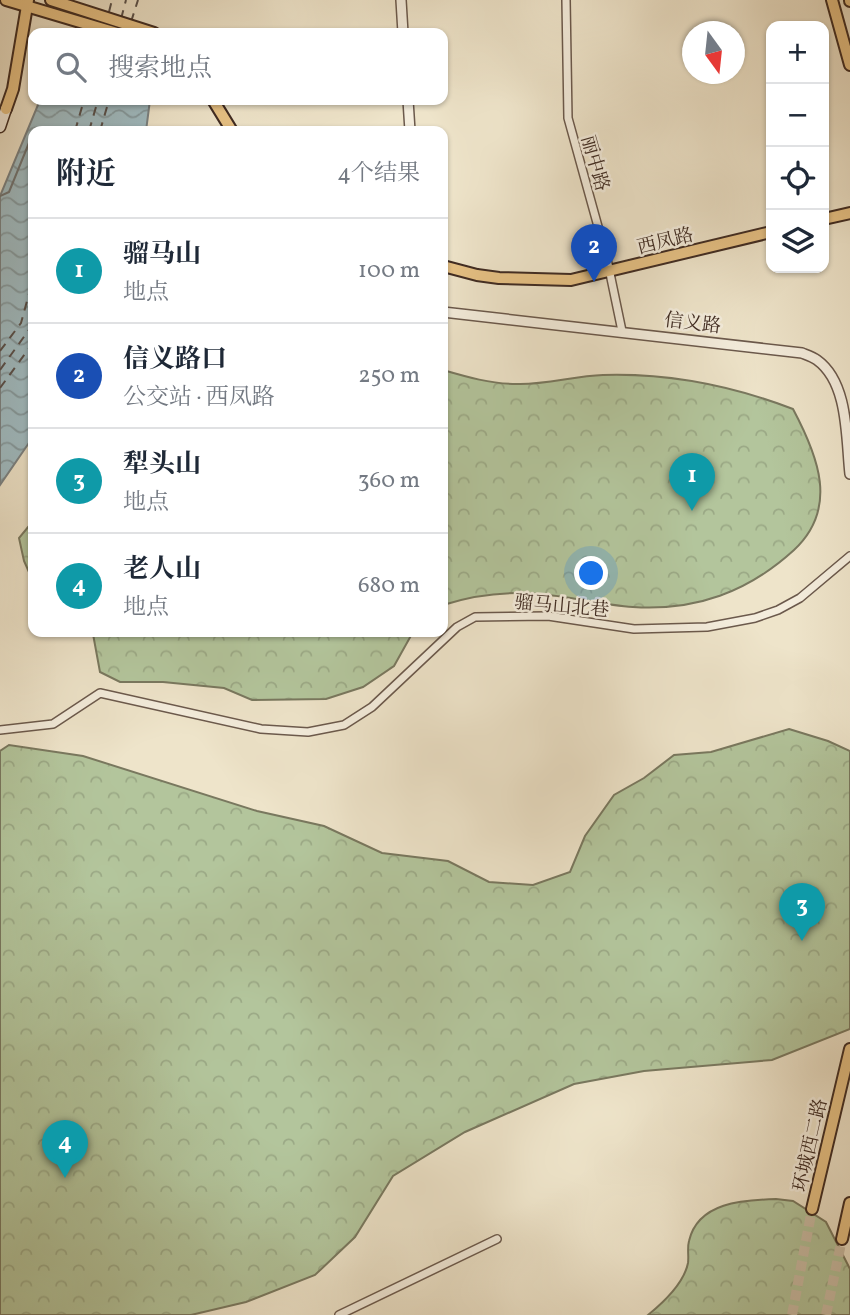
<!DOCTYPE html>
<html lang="zh">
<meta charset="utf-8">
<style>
body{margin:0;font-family:Vollkorn,"Noto Serif SC",serif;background:#f6f6f7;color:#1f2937}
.controls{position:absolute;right:21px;top:21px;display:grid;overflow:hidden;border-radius:14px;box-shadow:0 2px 5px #0004}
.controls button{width:63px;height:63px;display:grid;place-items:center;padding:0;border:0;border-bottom:2px solid #e0e1e3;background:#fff;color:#1f2937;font:35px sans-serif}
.compass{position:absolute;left:682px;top:21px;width:63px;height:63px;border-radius:50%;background:#fff;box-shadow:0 2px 5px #0004;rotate:165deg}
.you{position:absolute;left:592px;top:574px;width:24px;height:24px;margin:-18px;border:5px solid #fff;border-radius:50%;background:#1a73e8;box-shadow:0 0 0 10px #1a73e833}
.badge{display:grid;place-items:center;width:46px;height:46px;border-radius:50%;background:#2563eb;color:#fff;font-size:23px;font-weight:700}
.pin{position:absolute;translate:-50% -58px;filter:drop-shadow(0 2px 4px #0008)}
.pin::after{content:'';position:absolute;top:37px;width:24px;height:21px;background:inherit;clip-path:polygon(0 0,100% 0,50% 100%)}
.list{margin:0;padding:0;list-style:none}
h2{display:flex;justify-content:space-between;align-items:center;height:91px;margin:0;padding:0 28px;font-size:30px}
h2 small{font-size:23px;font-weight:400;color:#747a83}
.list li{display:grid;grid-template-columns:46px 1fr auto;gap:21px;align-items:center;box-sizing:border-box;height:105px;padding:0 28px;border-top:2px solid #e0e1e3}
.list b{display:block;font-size:26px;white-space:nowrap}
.list p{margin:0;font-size:23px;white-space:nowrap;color:#747a83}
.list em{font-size:23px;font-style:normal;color:#747a83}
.icon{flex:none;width:38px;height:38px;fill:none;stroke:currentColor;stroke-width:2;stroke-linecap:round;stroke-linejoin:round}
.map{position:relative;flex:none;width:850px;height:1315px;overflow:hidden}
.search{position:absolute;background:#fff;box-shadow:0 2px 5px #0004;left:28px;top:28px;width:420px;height:77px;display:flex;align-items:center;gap:18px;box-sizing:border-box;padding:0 24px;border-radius:14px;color:#747a83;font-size:26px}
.panel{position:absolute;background:#fff;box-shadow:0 2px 5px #0004;left:28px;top:126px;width:420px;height:511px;border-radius:14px}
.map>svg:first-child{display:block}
.forest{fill:url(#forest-crowns);stroke:#79785f;stroke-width:2}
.water{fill:url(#water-waves);stroke:#798182;stroke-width:2}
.pier{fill:#eee4ca}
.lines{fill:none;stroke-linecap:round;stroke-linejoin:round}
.shore{stroke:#6f7372;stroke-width:2}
.ferry{stroke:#574f4a;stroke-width:2;stroke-dasharray:9 7;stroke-linecap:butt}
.primary-tunnel{stroke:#cbbfa8;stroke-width:10;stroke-dasharray:10 5;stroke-linecap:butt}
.minor-casing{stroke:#6b594c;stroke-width:10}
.tertiary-casing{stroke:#6b594c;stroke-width:12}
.secondary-casing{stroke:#3f2b22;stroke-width:13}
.primary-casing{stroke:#3f2b22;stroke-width:14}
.minor{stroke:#f4eddd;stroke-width:7}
.tertiary{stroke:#f4eddd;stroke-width:9}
.secondary{stroke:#f4eddd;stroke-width:10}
.primary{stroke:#e7c285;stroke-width:10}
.labels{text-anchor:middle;stroke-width:5;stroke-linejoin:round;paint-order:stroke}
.street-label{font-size:19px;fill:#3f2b22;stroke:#f4eddd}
</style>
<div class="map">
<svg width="850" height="1315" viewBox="0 0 850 1315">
<defs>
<pattern id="forest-crowns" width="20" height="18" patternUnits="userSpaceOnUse" patternTransform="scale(1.75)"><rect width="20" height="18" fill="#b3c59c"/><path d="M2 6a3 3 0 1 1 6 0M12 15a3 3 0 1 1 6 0" fill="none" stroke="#9ba986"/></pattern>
<pattern id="water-waves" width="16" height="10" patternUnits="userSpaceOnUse" patternTransform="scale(1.75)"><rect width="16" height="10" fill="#9fbbc2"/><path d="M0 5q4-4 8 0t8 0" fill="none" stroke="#83989d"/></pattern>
</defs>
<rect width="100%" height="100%" fill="#eee4ca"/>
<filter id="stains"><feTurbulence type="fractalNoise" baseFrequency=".00286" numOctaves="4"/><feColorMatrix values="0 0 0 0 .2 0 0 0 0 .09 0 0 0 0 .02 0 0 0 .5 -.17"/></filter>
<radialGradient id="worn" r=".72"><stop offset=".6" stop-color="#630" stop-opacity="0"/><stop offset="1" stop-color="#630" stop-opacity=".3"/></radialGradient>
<g class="forest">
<path d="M443,370C467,377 491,384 517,384C545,385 574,376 603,375C667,373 733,386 793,409C818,456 839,508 794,550C748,592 696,611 633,607C601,605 570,596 538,594C505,591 474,595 443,605Z"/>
<path d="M33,521V581L24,561L19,538Z"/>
<path d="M89,632H413L394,666L363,687L326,699L252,700L224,688L163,682H120L100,672L93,634Z"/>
<path d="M789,729L828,741L850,751V1029L772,1060L644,1071L574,1084L465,1132L393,1176L355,1237L315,1275L246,1302L191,1315H0V751L9,745L83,756L257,811L324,826L382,853L448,861L489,882L533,885L570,872L585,836L614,795L644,778L674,755L711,752Z"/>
<path d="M776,1199L793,1201L826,1222L850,1269V1315H648C664,1302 684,1283 688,1263C689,1256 687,1248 689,1241C698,1202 743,1200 776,1199Z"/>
</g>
<path class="water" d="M40,100H150L146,131H33V437L0,485V196Z"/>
<path class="pier" d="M69,0H118L172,16L167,33H60Z"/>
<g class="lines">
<path class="shore" d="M0,196L9,192L33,133"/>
<g class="ferry">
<path d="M109,12L112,0"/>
<path d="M121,19L126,0"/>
<path d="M131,22L138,0"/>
<path d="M75,131L84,100"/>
<path d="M89,131L98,100"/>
<path d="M100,131L109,100"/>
<path d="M0,351L21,323L33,279"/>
<path d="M0,370L31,327L33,321"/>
<path d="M0,388L33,343"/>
</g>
<g class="primary-tunnel">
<path d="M792,1315L812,1209"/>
<path d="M826,1315L842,1239"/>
</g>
<defs>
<g id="minor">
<path d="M566,0L568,118L607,259L622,331"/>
<path d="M0,730L53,724L100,693L261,729L308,732L344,725L372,707L457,627L475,617L548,616L634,629L707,627L755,618L778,610L800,598L850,556"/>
<path d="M339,1315L497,1239"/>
</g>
<g id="tertiary">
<path d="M401,0L403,33"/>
<path d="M408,100L410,131"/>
<path d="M443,312L802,353C807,355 813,357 817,360C849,383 846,439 850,474"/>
</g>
<path id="secondary" d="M0,127L6,109"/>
<g id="primary">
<path d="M6,0L117,33"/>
<path d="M51,0L154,33"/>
<path d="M832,0L850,65"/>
<path d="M850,0V1"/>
<path d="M213,100L232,131"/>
<path d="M6,109L13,89L28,0"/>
<path d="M824,219L850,213"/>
<path d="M443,266L477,275L499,278L571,280L771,232"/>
<path d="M812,1209L850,1049"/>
<path d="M842,1239L850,1203"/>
</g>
</defs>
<use href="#minor" class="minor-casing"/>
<use href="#tertiary" class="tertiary-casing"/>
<use href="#secondary" class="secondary-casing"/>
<use href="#primary" class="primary-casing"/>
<use href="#minor" class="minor"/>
<use href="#tertiary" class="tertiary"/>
<use href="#secondary" class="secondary"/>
<use href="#primary" class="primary"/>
</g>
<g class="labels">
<g class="street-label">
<text transform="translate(596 163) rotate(74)" y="7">丽中路</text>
<text transform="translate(665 240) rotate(-14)" y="7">西凤路</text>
<text transform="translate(693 322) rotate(7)" y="7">信义路</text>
<text transform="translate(562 605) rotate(5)" y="7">骝马山北巷</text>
<text transform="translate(809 1145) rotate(-77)" y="7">环城西二路</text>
</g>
</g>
<rect width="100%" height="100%" filter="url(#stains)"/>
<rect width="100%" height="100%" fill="url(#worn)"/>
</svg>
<div class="controls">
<button>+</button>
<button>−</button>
<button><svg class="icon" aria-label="locate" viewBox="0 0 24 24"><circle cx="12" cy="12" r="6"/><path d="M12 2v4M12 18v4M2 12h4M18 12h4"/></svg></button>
<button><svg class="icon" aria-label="layers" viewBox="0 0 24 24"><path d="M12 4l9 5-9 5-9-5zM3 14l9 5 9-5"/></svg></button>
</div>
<svg class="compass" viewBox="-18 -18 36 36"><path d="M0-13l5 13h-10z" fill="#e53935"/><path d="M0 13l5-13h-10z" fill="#747a83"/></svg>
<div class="you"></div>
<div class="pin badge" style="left:692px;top:511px;background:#0f9aa8">1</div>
<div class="pin badge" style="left:594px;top:282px;background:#1a4fb4">2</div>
<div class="pin badge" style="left:802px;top:941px;background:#0f9aa8">3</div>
<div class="pin badge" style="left:65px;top:1178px;background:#0f9aa8">4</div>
<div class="search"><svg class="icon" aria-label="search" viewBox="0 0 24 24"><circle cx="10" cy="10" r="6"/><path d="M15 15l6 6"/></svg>搜索地点</div>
<section class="panel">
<h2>附近<small>4个结果</small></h2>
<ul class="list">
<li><span class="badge" style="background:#0f9aa8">1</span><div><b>骝马山</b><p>地点</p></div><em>100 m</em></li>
<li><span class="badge" style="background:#1a4fb4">2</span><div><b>信义路口</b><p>公交站 · 西凤路</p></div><em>250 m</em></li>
<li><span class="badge" style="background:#0f9aa8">3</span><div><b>犁头山</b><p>地点</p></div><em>360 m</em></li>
<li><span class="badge" style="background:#0f9aa8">4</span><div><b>老人山</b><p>地点</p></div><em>680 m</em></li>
</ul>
</section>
</div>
